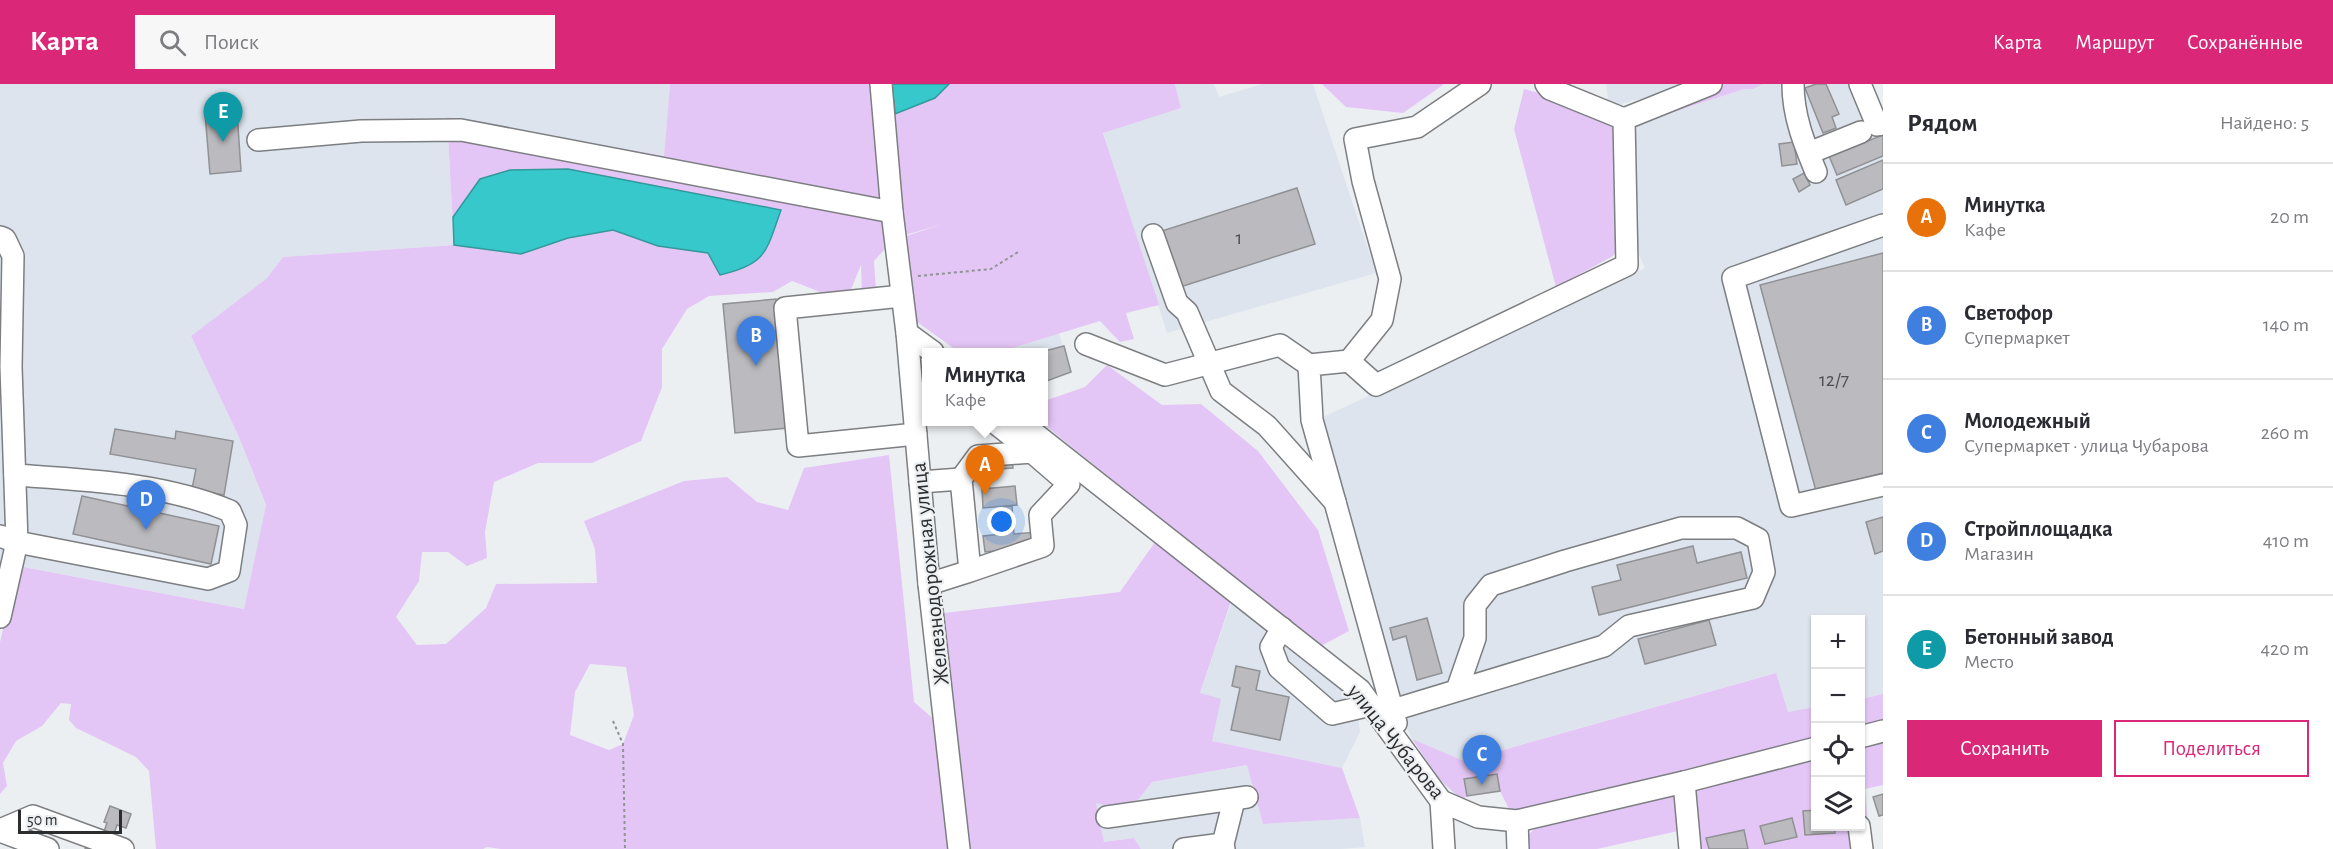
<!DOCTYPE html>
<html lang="ru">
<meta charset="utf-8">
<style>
body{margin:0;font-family:"Alegreya Sans",sans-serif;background:#f7f7f7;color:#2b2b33}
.controls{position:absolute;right:18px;bottom:18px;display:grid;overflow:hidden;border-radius:0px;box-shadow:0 2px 4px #0004}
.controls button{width:54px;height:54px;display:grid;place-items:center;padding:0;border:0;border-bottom:2px solid #e1e1e2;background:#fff;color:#2b2b33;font:30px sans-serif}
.scale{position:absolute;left:18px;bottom:15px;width:104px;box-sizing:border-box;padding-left:6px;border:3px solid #2b2c2d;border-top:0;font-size:16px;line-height:21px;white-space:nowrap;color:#2b2c2d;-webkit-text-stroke:4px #eceff2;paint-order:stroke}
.you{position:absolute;left:1002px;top:438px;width:21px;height:21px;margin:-15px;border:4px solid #fff;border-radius:50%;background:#1a73e8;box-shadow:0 0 0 9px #1a73e833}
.badge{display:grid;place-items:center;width:39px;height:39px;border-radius:50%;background:#db2777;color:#fff;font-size:20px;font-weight:700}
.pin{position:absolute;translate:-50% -50px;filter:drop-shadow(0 2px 3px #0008)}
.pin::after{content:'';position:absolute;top:32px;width:21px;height:18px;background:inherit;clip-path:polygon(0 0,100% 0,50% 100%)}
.popup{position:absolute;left:922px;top:264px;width:126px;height:78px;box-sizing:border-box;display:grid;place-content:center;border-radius:0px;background:#fff;filter:drop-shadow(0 2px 4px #0005);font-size:20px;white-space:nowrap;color:#7c7c81}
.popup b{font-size:22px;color:#2b2b33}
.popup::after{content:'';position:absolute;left:50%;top:100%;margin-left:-12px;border:12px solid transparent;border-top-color:#fff}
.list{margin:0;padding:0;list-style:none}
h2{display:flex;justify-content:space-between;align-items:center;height:78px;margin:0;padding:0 24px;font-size:26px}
h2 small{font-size:20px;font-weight:400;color:#7c7c81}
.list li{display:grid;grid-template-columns:39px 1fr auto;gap:18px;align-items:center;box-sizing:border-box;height:108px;padding:0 24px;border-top:2px solid #e1e1e2}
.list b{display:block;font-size:22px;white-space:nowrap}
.list p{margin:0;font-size:20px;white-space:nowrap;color:#7c7c81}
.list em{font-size:20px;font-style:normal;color:#7c7c81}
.actions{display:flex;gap:12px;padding:18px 24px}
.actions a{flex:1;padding:14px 0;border:2px solid #db2777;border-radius:0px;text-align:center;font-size:21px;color:#db2777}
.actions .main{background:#db2777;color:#fff}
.icon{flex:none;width:33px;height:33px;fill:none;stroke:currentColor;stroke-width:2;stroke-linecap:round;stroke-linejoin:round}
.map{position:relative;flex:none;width:1883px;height:765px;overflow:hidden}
header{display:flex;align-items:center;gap:36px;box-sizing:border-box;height:84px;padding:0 30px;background:#db2777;color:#fff}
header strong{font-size:28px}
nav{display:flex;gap:33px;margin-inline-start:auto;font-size:21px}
.search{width:420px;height:54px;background:#f7f7f7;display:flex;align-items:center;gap:15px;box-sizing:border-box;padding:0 21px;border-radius:0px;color:#7c7c81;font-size:22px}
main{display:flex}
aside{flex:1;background:#fff}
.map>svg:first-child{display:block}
.built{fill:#dde4ed}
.green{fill:#e4c6f6;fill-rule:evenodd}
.water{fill:#36c8ca;stroke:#33999b;stroke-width:1.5}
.building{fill:#bbbbbf;stroke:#909194;stroke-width:1.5}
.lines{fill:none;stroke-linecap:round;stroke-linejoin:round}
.minor-casing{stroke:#7c7e81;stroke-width:24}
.path{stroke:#909294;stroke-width:2;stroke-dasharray:3 3;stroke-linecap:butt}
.minor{stroke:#fff;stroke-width:21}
.labels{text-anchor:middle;stroke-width:4.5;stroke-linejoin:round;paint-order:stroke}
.number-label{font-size:20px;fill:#4f5052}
.street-label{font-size:22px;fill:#2b2c2d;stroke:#eceff2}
</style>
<header>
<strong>Карта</strong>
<div class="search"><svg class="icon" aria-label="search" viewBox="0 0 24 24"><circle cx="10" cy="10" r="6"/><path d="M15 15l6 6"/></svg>Поиск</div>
<nav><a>Карта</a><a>Маршрут</a><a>Сохранённые</a></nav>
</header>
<main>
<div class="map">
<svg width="1883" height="765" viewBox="0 0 1883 765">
<rect width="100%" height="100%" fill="#eceff2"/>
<g class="built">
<path d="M0,0H670L664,72L447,34L454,161L283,173L267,194L191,252L238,351L266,422L244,525L3,479L0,488Z"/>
<path d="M1175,0H1214L1219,13L1262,0H1313L1376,189L1167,249L1103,48L1181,24Z"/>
<path d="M1606,0H1688L1662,9L1609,23Z"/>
<path d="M1763,0H1855L1875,54L1883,51V610L1861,615L1860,536H1816L1815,623L1788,628L1775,589L1463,677L1412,655L1402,634L1321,334L1645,184L1635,162L1630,42L1744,5H1753Z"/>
<path d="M1059,249L1071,288L1044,298V268H999Z"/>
<path d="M1235,507L1360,606L1358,632L1360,648L1342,684L1212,657L1200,610Z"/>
<path d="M1248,681L1263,740L1360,734L1365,763L1341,765H1141L1134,754L1104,758L1095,718L1116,723L1139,715L1152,698Z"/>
</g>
<g class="green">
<path d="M670,0H1175L1181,24L1103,49L1159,221L1126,229L1134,255L1120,258L1100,237L999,268H959L917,238L906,152L943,140L895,154L874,177L876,207L862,213L861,181L850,208L833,213L792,197L773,208L709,212L687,225L662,265V303L641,357L592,379H538L494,398L485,448L487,474L467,482L448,468H422L419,497L396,533L417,561L446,560L486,524L496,500L597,499L595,465L584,437L684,397L727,393L757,418L788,426L804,384L889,371L914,618L937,638L953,765H501L487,763L483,765H156L149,687L136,673L76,644L69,636L71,620L61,619L42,642L16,657L3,679L7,702L0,710V558L18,482L244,525L266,421L238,351L191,252L267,194L283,173L454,161L447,33L664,72ZM590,580L626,583L634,631L623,660L609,666L570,651L575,608Z"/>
<path d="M1322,0H1443V1L1403,29L1346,23Z"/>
<path d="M1721,0H1763L1753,5H1744L1630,42Z"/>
<path d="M1524,5L1550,12L1608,35L1617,47L1621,160L1613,172L1556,203L1514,45Z"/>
<path d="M1107,281L1162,321L1201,320L1258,367L1318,446L1349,547L1319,563L1041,338H1044V317L1085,303Z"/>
<path d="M1155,458L1231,517L1200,609L1221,615L1212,657L1342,684L1360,734L1263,740L1247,681L1152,698L1139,715L1116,724L1096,719L1104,758L1134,754L1141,765H965L942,533L944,529L1120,508Z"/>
<path d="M1776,589L1788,628L1815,623V656L1540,724L1510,727L1500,707L1497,690L1464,695L1467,712L1462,716L1439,695L1412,655L1464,677Z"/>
<path d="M1883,610V638L1861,644V615Z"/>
<path d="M1883,656V701L1865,705L1870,765H1866L1861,724L1860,664L1862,662Z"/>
<path d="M1815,670L1816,742L1855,743L1858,765H1695L1692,711L1698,701Z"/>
<path d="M1670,709L1678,714L1686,765H1679L1678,747L1597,765H1524C1526,750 1533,745 1545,738Z"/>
</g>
<g class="water">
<path d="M892,0H949L935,14L895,30Z"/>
<path d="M568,85L781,126C766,168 767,180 720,191L708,169L658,162L613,146L568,154L521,170L454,161L453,133L480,95L510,86Z"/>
</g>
<g class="building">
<path d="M1816,0H1826L1839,30L1832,33L1836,44L1823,49L1805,4Z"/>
<path d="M237,27L241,87L210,90L205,29Z"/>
<path d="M1883,51V72L1837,91L1829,72Z"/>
<path d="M1794,58L1797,80L1782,82L1779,60Z"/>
<path d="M1883,76V105L1846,121L1836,96Z"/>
<path d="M1804,89L1810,101L1799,108L1793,95Z"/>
<path d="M1297,104L1315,160L1180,203L1162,147Z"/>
<path d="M1883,169V389L1816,407L1760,201Z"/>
<path d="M776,215L788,344L735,349L723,220Z"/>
<path d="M1064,262L1071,288L1044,298V268H1041Z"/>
<path d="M115,345L175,355L176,347L233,357L224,411L192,405L196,385L110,370Z"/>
<path d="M1011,365L1013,384L987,386L986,367Z"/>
<path d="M1015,402L1017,421L983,424L982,405Z"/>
<path d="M82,412L219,442L211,480L73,450Z"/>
<path d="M1012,422L1014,450L1039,448L1041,462L985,468L983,452L1003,450L1001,423Z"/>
<path d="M1883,433V467L1875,470L1866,438Z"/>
<path d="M1693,462L1697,479L1741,468L1747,494L1599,531L1592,503L1621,496L1617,481Z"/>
<path d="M1427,534L1442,589L1417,596L1406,552L1393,556L1390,544Z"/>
<path d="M1709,536L1716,561L1645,580L1638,555Z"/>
<path d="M1236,582L1260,587L1256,606L1289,613L1280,656L1231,646L1240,604L1232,602Z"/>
<path d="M1497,690L1500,707L1467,712L1464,695Z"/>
<path d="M1883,710V731L1879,732L1873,713Z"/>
<path d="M110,722L131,730L126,744L117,741L109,765H85L88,757L99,761L107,739L104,738Z"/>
<path d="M1816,726V742H1834L1835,749L1805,751L1803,727Z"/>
<path d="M1792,734L1797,753L1765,760L1760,742Z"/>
<path d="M1744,746L1748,765H1709L1706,754Z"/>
</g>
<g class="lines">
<defs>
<g id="minor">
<path d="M881,0L892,128L907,249L929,500L959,765"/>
<path d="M1546,0L1550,5L1624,35"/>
<path d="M1793,0C1793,32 1804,59 1816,88"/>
<path d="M1860,0L1877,41L1883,40"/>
<path d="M258,56L361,47L461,46L892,128"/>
<path d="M1809,69L1861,48"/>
<path d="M1883,141L1733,194L1791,422L1883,401"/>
<path d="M1153,151L1177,219L1187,228L1221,307L1267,342L1335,418L1396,639"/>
<path d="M0,153L5,155L13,172L11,283L17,458L0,533"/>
<path d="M902,212L785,224L798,362L916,350"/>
<path d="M907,249L933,268"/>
<path d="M1086,260L1165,291L1280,261L1309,281"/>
<path d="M1349,277L1382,236L1390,195L1363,97L1355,55L1417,43L1480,0"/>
<path d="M994,338L1032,368L1038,364"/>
<path d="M1020,338L1360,606L1441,717L1478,733L1517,737L1684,698L1816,664"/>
<path d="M920,398L961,395"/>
<path d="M1335,418L1312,336L1309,281L1349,277L1376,301L1627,181L1624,35L1711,0"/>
<path d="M0,452L17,458L208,495L229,487L236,441L230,427C163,399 87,396 15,391"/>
<path d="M929,500L970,487L961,395L978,372L1032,368L1069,400L1040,431L1043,462L970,487"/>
<path d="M1282,544L1271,563L1279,584L1332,630L1371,621"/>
<path d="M1393,626L1604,562L1629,542L1753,514L1764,488L1758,455L1737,444H1681L1565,477L1491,501L1475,521V554L1457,606"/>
<path d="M1860,653L1883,647"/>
<path d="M1684,698L1690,765"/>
<path d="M1441,717L1444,765"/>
<path d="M1107,733L1247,713"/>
<path d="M1517,737L1518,765"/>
<path d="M1859,742L1862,765"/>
<path d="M0,746L33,732L123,765"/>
<path d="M0,747L48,765"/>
<path d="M1184,765L1223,760"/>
<path d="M1224,765L1223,760L1234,716"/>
</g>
</defs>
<use href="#minor" class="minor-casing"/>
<g class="path">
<path d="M918,192L991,185L1018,168"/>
<path d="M613,637L623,660L625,765"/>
</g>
<use href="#minor" class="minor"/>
</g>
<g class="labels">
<g class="number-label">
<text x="1239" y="160">1</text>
<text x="1834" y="302">12/7</text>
</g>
<g class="street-label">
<text transform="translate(929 490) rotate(-96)" y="8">Железнодорожная улица</text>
<text transform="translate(1397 657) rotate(51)" y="8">улица Чубарова</text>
</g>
</g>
</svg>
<div class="controls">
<button>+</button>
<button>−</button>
<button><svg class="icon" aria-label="locate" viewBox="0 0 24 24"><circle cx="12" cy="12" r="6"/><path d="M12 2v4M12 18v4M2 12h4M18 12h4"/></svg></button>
<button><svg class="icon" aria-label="layers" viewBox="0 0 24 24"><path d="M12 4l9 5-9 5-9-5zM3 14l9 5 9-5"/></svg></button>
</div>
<div class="scale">50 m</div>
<div class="you"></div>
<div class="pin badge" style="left:985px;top:411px;background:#e8710a">A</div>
<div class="popup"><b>Минутка</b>Кафе</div>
<div class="pin badge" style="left:756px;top:282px;background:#3f7fe0">B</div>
<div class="pin badge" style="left:1482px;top:701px;background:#3f7fe0">C</div>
<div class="pin badge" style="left:146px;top:446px;background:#3f7fe0">D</div>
<div class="pin badge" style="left:223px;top:58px;background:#0f9aa8">E</div>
</div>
<aside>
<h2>Рядом<small>Найдено: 5</small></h2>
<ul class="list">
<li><span class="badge" style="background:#e8710a">A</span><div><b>Минутка</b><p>Кафе</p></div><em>20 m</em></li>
<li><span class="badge" style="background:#3f7fe0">B</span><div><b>Светофор</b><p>Супермаркет</p></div><em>140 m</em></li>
<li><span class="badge" style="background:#3f7fe0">C</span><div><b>Молодежный</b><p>Супермаркет · улица Чубарова</p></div><em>260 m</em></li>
<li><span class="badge" style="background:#3f7fe0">D</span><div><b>Стройплощадка</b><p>Магазин</p></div><em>410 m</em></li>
<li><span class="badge" style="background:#0f9aa8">E</span><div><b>Бетонный завод</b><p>Место</p></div><em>420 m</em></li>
</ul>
<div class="actions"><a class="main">Сохранить</a><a>Поделиться</a></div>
</aside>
</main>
